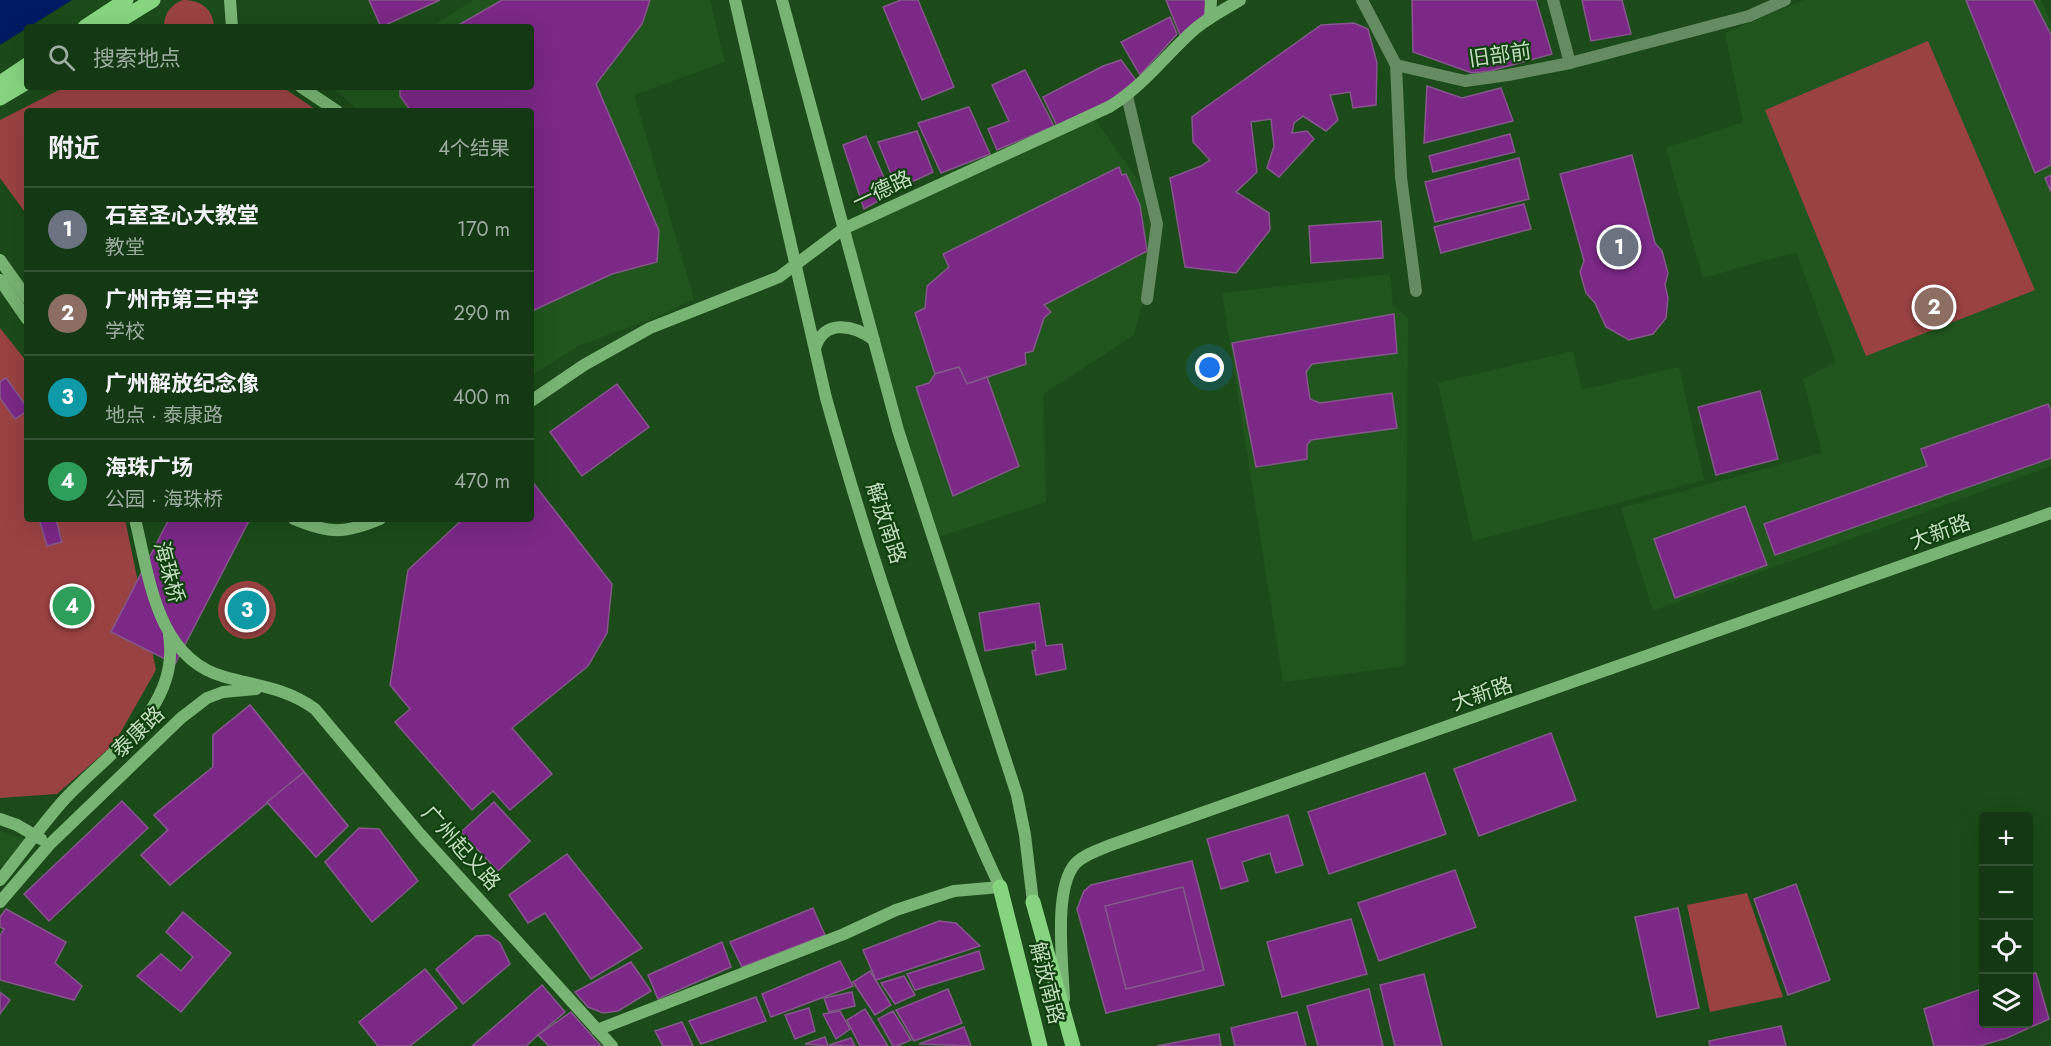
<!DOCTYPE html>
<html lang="zh">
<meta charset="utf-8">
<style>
body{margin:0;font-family:Jost,"Noto Sans SC",sans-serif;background:#214321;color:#f1f3f6}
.controls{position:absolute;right:18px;bottom:18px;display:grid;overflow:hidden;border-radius:6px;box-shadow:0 6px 24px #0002}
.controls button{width:54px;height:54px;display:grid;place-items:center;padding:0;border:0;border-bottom:2px solid #335233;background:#143813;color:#f1f3f6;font:30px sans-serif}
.you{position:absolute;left:1210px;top:368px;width:21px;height:21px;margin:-15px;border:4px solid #fff;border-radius:50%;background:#1a73e8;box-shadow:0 0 0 9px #1a73e833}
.badge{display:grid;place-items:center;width:39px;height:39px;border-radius:50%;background:#8bbbb9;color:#fff;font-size:20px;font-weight:700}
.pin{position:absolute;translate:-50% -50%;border:3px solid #fff;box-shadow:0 2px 6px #0006}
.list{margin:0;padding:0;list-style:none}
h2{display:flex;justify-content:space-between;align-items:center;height:78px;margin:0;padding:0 24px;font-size:26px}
h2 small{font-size:20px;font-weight:400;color:#9daca0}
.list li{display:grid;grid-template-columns:39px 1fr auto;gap:18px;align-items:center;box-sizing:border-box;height:84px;padding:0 24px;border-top:2px solid #335233}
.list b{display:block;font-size:22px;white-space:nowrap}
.list p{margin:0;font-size:20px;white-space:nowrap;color:#9daca0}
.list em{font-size:20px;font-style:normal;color:#9daca0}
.icon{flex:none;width:33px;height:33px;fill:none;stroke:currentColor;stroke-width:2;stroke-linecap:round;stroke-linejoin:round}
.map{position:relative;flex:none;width:2051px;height:1046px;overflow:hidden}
.search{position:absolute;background:#143813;box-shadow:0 6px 24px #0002;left:24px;top:24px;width:510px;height:66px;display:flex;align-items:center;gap:15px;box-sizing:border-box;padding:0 21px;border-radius:6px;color:#9daca0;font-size:22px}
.panel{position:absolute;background:#143813;box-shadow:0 6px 24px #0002;left:24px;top:108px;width:510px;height:414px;border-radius:6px}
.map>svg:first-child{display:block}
.built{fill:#20561d}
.green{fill:#9a4242}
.water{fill:#001b63}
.building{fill:#7b2886;stroke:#85578b;stroke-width:1.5}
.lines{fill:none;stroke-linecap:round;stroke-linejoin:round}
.street{stroke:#658b62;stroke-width:12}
.secondary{stroke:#78b473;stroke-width:12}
.primary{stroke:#86d480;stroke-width:15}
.labels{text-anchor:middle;stroke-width:4.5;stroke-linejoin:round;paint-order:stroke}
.street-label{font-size:21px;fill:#c2dcbf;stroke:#0f400d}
</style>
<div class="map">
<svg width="2051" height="1046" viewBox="0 0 2051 1046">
<rect width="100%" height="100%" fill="#1b4b19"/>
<g class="built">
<path d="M474,0H710L725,62L634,95L694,299L659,316L578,346L531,376V111H360L333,88L531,87V27H431Z"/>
<path d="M1804,0H2041L2051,23V466L1653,611L1621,508L1822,453L1803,379L1836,362L1796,252L1703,278L1666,148L1743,122L1725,33Z"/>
<path d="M1092,115L1151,198L1150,275L1134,335L1043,394L1046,502L932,539L843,229Z"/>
<path d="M1390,274L1393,306L1408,318L1405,666L1283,682L1222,293Z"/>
<path d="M1573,351L1582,390L1679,367L1704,480L1473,541L1438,383Z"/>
<path d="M0,831L25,839L0,869Z"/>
</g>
<g class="green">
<path d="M183,0C201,0 213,9 214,27H164C164,13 171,5 183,0Z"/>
<path d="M1928,41L2035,290L1866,356L1765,110Z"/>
<path d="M65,87H282L318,111H27V215L0,178V120Z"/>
<path d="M0,328L27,362V519H125L156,670L114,744L57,794L0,798Z"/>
<circle cx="247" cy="610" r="29"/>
<path d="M1747,893L1783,997L1710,1012L1687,905Z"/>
</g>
<path class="water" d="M0,0H72L0,45Z"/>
<g class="building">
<path d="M369,0H440L381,27Z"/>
<path d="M502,0H650L642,24L596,84L659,231L657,262L612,274L532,311L531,111H411L400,96V87H531V27H455Z"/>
<path d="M901,0H918L954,87L922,100L883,7Z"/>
<path d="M1166,0H1205L1207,12L1180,35Z"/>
<path d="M1412,0H1536L1552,54L1490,71L1472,73L1413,52Z"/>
<path d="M1582,0H1622L1631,34L1591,41Z"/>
<path d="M1966,0H2033L2051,35V165L2035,173Z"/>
<path d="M1170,17L1177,34L1140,75L1121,42Z"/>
<path d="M1354,23L1368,29L1377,63L1376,105L1353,108L1350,92L1330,95L1338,120L1326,131L1303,116L1294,123L1292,133L1307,131L1314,139L1279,177L1267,168L1274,146L1271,119L1251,122L1257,172L1236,192L1269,213L1270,230L1236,273L1185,267L1170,178L1201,166L1210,160L1193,142L1192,117L1321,25Z"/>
<path d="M1121,60L1136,80L1112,99L1057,126L1043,97L1103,66Z"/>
<path d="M1025,70L1054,126L997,150L988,129L1009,121L992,85Z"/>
<path d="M1427,86L1462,98L1501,88L1513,121L1424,143Z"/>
<path d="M969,107L990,154L941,173L918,123Z"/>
<path d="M917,131L933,172L897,189L878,142Z"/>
<path d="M1510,134L1515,152L1433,172L1429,156Z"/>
<path d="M866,136L891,194L864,209L843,145Z"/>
<path d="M1632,155L1655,243L1662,251L1668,273L1665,285L1668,298L1666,318L1653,334L1629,340L1606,327L1595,303L1586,293L1580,272L1584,261L1560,174Z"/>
<path d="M1519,158L1529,199L1435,222L1425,182Z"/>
<path d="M1119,167L1122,175L1126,174L1140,205L1147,251L1044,305L1051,312L1044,318L1033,351L1025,353L1026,364L967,384L959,367L935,374L915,313L925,308L927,286L949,267L943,254Z"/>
<path d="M2051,175V192L2045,178Z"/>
<path d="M1524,204L1531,229L1441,253L1434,227Z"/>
<path d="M1381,221L1383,258L1311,263L1309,226Z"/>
<path d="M1394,314L1397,353L1312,364L1306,372L1310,399L1320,403L1392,393L1397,428L1311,440L1307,445V459L1256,467L1232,343Z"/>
<path d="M959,367L967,384L987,377L1019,466L953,496L916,387L929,383L935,374Z"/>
<path d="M6,378L27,407V411L15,419L0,398V382Z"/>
<path d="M617,384L649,427L582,476L550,432Z"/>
<path d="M1760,391L1778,459L1716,475L1698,407Z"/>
<path d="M2048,404L2051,412V458L1775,555L1764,524L1927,466L1921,449Z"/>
<path d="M531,480L612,584L607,633L588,666L512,728L552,774L510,810L493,791L472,810L395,722L410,709L390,685L408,570L463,519H531Z"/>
<path d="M1745,506L1767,565L1675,598L1654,539Z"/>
<path d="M39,519H56L62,542L47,546Z"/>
<path d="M169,519H250L175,664L111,632Z"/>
<path d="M1039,603L1046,646L1062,644L1066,669L1036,675L1032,651L1036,650L1035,642L985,651L979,613Z"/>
<path d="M250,705L348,826L316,857L267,802L170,885L141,855L168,830L154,815L213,767V735Z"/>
<path d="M250,705L304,772L170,885L141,855L168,830L154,815L213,767V735Z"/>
<path d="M1551,733L1576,800L1479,836L1454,769Z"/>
<path d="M304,772L348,826L316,857L267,802Z"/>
<path d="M1425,773L1446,834L1329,874L1308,812Z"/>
<path d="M122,801L148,828L49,921L24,894Z"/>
<path d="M494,802L530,841L498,871L461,832Z"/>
<path d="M1288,815L1303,865L1276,873L1270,853L1242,862L1248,881L1221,889L1207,839Z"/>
<path d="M359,828L379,829L418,881L372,922L325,862Z"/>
<path d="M567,854L642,948L591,979L545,913L528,923L509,895Z"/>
<path d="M1192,861L1224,985L1106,1013L1077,909L1084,891L1091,885Z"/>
<path d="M1455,870L1476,927L1379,961L1358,903Z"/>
<path d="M1796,884L1830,980L1788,995L1754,899Z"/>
<path d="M1183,887L1204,970L1126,989L1105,906Z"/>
<path d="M813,908L825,935L742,967L730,942Z"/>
<path d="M1678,908L1699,1008L1657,1017L1635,917Z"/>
<path d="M6,909L66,942L55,963L82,986L74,1000L0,980V935L4,929L0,927V917Z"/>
<path d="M183,912L231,953L181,1012L137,976L161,954L181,971L193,957L166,932Z"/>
<path d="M1351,919L1367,974L1282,997L1267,942Z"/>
<path d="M939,921L956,923L980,946L876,980L863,950Z"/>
<path d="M489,935L500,943L510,964L463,1004L436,969L476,936Z"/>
<path d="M722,942L731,967L658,999L648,975Z"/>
<path d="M979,951L984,969L915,990L907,974Z"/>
<path d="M840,961L853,986L771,1017L762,994Z"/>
<path d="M631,962L651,991L618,1011L603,1013L588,1007L575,992Z"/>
<path d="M425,969L457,1008L410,1046H378L359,1022Z"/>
<path d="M870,971L891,1005L875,1015L853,982Z"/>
<path d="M2036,973L2049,1019L2007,1038L1979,1046H1934L1924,1009L1984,988V1024H2028V975Z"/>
<path d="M1424,974L1442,1046H1395L1380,985Z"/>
<path d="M904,976L915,995L895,1004L881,983Z"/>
<path d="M542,985L565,1012L538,1035L526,1046H472Z"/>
<path d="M948,989L962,1023L914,1041L896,1010Z"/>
<path d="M1369,989L1383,1046H1318L1307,1006Z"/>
<path d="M0,992L10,1000L0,1014Z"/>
<path d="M852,992L855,1006L829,1012L824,998Z"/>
<path d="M756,997L766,1021L701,1044L689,1021Z"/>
<path d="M809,1008L815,1031L795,1039L785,1015Z"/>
<path d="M865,1009L888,1046H860L847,1020Z"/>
<path d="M840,1011L850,1029L836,1039L823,1014Z"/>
<path d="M893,1011L911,1040L897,1046H893L878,1019Z"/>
<path d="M571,1012L601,1046H549L538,1035Z"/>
<path d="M1297,1012L1306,1046H1235L1231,1028Z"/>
<path d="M682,1022L693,1046H663L655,1031Z"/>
<path d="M1781,1026L1786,1046H1710L1709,1041Z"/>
<path d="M964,1027L971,1046L919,1044Z"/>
<path d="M1219,1034L1221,1046H1157Z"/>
<path d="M825,1037L828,1046L805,1044Z"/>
<path d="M851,1038L855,1046L829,1045Z"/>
</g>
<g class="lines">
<g class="street">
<path d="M1362,0L1396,65L1401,177L1416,291"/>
<path d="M1553,0L1570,63"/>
<path d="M1396,65L1465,81L1508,75L1570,63L1749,16L1785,0"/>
<path d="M1127,96L1157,224L1147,299"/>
</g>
<g class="secondary">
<path d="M230,0L232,27"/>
<path d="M782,0L898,430L1017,795L1025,835L1033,902"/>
<path d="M1210,18L1211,0"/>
<path d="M301,87L337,111"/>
<path d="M0,260L27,298"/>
<path d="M0,280L27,319"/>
<path d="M815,349C823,318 854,325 874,340"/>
<path d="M531,401L584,365L650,328L779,277L843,229L1109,107C1144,86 1166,54 1196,28C1210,17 1225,9 1240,0"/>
<path d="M135,519C149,575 156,659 225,677C257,686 287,688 315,709L420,834L612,1046"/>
<path d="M294,519C330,534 344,534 380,519"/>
<path d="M0,819L17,825L41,839"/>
<path d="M0,880C21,854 41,826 63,801C107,753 181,710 169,635"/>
<path d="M0,902L49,845L181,718L207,698L223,692L256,689"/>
<path d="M1064,999C1063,966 1053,889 1075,864C1083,855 1097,851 1108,846L2051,513"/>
<path d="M597,1030L844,934L896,910L954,891L1000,887C927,731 873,564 826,398L735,0"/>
</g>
<g class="primary">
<path d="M85,27L126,0"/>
<path d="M109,27L153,0"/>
<path d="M0,83L27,65"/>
<path d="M0,98L27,82"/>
<path d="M1000,887L1040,1046"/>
<path d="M1033,902L1073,1046"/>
</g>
</g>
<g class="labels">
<g class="street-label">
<text transform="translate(1500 55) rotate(-8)" y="7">旧部前</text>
<text transform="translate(882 190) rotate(-25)" y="7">一德路</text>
<text transform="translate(886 523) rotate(72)" y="7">解放南路</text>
<text transform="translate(1940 532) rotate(-20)" y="7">大新路</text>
<text transform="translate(169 572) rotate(75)" y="7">海珠桥</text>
<text transform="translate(1482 694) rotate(-19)" y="7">大新路</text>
<text transform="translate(138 732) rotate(-44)" y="7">泰康路</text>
<text transform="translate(461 848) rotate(48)" y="7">广州起义路</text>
<text transform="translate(1047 983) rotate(76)" y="7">解放南路</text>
</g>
</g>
</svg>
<div class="controls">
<button>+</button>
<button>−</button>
<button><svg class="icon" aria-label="locate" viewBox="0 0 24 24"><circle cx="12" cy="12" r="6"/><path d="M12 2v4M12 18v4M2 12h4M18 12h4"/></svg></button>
<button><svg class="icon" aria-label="layers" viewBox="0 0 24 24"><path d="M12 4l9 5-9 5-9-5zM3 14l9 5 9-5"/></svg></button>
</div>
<div class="you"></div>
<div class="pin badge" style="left:1619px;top:247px;background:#6b7280">1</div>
<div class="pin badge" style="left:1934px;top:307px;background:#8d6e63">2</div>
<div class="pin badge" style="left:247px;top:610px;background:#0f9aa8">3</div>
<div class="pin badge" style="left:72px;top:606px;background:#2e9e5b">4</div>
<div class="search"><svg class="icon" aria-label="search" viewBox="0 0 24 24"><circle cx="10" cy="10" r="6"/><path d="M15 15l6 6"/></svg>搜索地点</div>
<section class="panel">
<h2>附近<small>4个结果</small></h2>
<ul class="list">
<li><span class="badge" style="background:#6b7280">1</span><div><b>石室圣心大教堂</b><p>教堂</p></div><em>170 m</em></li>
<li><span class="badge" style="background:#8d6e63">2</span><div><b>广州市第三中学</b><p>学校</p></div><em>290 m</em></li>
<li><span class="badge" style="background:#0f9aa8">3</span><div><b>广州解放纪念像</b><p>地点 · 泰康路</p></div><em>400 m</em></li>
<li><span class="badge" style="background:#2e9e5b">4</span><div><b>海珠广场</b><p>公园 · 海珠桥</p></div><em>470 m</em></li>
</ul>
</section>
</div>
